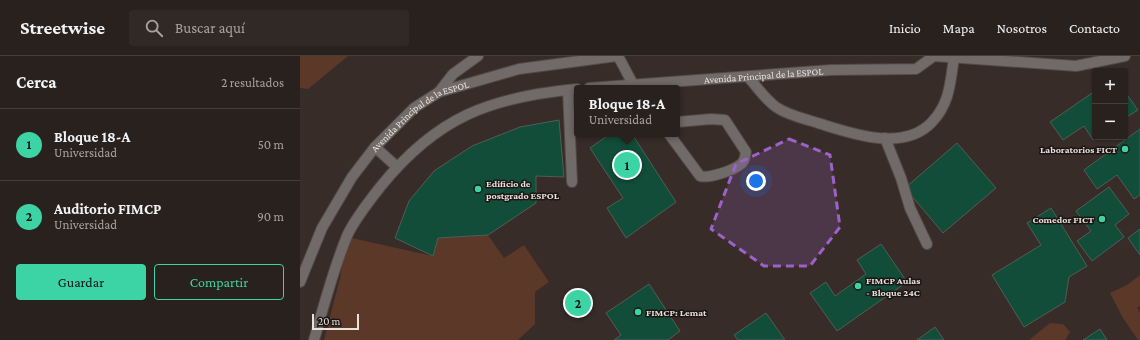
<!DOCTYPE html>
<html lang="es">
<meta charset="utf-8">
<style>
body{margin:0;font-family:"Crimson Pro",serif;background:#312926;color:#f1f3f6}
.controls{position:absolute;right:12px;top:12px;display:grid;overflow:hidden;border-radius:4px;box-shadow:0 1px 3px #0004}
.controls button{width:36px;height:36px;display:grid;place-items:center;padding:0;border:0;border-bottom:1px solid #453e3b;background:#29211d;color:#f1f3f6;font:20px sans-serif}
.scale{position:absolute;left:12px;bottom:10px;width:47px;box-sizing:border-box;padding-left:4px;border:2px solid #e8e1de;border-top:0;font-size:11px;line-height:14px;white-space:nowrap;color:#e8e1de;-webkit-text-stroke:3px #1b1614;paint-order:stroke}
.you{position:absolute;left:456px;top:125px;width:14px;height:14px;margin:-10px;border:3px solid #fff;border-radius:50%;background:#1a73e8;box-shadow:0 0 0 6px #1a73e833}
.badge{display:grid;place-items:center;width:26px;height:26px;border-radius:50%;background:#3cd4a4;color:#111;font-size:13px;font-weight:700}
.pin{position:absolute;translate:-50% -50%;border:2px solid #fff;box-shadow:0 1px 4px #0006}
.popup{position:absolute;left:274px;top:29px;width:106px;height:52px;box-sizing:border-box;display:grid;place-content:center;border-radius:4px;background:#29211d;filter:drop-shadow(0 1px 3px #0005);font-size:13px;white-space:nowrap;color:#a5a3a4}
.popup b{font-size:15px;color:#f1f3f6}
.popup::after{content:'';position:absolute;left:50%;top:100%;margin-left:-8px;border:8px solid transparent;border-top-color:#29211d}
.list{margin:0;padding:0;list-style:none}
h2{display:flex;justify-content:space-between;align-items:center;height:52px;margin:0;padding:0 16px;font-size:17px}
h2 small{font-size:13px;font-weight:400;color:#a5a3a4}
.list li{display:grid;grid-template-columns:26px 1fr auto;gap:12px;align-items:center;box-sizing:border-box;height:72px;padding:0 16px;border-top:1px solid #453e3b}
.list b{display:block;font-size:15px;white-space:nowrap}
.list p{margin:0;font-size:13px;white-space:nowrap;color:#a5a3a4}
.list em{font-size:13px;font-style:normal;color:#a5a3a4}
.actions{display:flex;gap:8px;padding:12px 16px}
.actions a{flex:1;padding:9px 0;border:1px solid #3cd4a4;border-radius:4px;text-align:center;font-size:14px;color:#3cd4a4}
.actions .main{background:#3cd4a4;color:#111}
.icon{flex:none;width:22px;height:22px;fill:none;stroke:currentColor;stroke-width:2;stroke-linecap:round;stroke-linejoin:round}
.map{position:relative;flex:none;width:840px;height:284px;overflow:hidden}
header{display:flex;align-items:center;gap:24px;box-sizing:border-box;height:56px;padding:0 20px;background:#29211d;border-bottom:1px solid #453e3b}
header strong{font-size:19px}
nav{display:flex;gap:22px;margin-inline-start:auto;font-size:14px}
.search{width:280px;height:36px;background:#312926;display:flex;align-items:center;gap:10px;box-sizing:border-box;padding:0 14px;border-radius:4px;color:#a5a3a4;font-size:15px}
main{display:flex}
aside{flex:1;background:#29211d}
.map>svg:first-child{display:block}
.green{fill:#5c3828}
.building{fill:#124d3a;stroke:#515d58}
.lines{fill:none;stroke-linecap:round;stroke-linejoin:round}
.minor-casing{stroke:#534944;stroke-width:12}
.minor{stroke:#706a68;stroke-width:10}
.marked{fill:#9c62c8;fill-opacity:0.2;stroke:#9c62c8;stroke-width:3;stroke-dasharray:8 5;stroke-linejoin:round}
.poi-dot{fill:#3cd4a4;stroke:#1b1614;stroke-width:1.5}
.labels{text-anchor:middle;stroke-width:3;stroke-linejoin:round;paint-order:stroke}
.street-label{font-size:10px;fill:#e8e1de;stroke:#1b1614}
.poi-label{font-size:10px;font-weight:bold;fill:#e8e1de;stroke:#1b1614;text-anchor:start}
</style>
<header>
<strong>Streetwise</strong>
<div class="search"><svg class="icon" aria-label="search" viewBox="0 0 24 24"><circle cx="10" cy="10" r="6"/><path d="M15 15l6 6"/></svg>Buscar aquí</div>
<nav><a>Inicio</a><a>Mapa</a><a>Nosotros</a><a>Contacto</a></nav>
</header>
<main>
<aside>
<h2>Cerca<small>2 resultados</small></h2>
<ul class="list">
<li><span class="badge">1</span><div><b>Bloque 18-A</b><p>Universidad</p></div><em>50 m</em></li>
<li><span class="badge">2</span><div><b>Auditorio FIMCP</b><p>Universidad</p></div><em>90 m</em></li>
</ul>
<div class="actions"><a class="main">Guardar</a><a>Compartir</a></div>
</aside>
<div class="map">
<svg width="840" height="284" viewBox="0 0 840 284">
<rect width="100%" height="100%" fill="#372c27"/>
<g class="green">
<path d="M0,0H48L8,33L0,32Z"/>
<path d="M188,179L204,202L224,189L249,226L235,236V268L218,284H24L40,222L47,181L133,200L138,182Z"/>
<path d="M840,219V250L837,252L840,256V284H838L823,262L810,237L827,229Z"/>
<path d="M750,267L763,268L770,276L765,284H729Z"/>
</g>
<g class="building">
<path d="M795,35V81H798L793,84L784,70L763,84L750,66Z"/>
<path d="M825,36L838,54L825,62Z"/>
<path d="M259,64L264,121L236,120V147L188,179L138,182L133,200L95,182L109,145L134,115L172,90L220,71Z"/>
<path d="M840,73V139L834,143L817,119L797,133L784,114Z"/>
<path d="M310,78H332L376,146L326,182L307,152L323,142L290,92Z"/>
<path d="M657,87L696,132L643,177L605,132Z"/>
<path d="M809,131L829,158L815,169L824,181L792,205L777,185L791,175L776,155Z"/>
<path d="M751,152L787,210L769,221L765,246L724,271L692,219L741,189L727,167Z"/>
<path d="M840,173V199L828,182Z"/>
<path d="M581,188L607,226L537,275L510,237L526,226L535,240L566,218L557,204Z"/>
<path d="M349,228L380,275L368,284H314L321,279L306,257Z"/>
<path d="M466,257L485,284H438L434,279Z"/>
<path d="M635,271L644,284H617Z"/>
<path d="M800,273L807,284H783Z"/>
</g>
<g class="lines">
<defs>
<g id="minor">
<path d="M318,0L335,32"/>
<path d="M633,0L776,10L825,0"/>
<path d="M449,22C457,31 465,43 476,51C489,60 506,63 521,68C553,78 604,96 632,66C650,47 650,27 654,2"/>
<path id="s1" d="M289,32L531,14L616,13L634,0"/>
<path d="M268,34L272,126"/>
<path d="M139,36L153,18L178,0"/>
<path d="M369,78L400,120C409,123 434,114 441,108C445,105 445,100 446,96L425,64L411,63L377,66"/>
<path d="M585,82L601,122L610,152L627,188"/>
<path d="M75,91L97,111"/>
<path id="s2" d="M0,226L22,172L52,121L75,91L114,52L139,36L219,13L317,0"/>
<path d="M14,284C24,249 33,214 47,180C54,164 70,144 81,130C137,61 190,41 277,33"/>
</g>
</defs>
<use href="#minor" class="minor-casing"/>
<use href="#minor" class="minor"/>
</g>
<path class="marked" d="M489,83L530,99L540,171L510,210H464L411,173L436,108Z"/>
<g class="poi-dot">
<circle cx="825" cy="93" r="4"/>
<circle cx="178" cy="133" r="4"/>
<circle cx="802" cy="163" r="4"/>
<circle cx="558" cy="230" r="4"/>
<circle cx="338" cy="256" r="4"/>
</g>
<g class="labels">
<g class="street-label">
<text dy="4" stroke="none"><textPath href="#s1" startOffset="175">Avenida Principal de la ESPOL</textPath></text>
<text dy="4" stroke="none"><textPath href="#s2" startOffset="211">Avenida Principal de la ESPOL</textPath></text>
</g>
<g class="poi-label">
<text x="817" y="97" text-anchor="end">Laboratorios FICT</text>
<text x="186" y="131">Edificio de<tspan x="186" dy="12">postgrado ESPOL</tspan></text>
<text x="794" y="167" text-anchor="end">Comedor FICT</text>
<text x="566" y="228">FIMCP Aulas<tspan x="566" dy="12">- Bloque 24C</tspan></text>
<text x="346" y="260">FIMCP: Lemat</text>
</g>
</g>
</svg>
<div class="controls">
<button>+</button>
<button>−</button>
</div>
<div class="scale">20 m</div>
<div class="you"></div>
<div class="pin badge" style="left:327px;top:109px">1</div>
<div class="popup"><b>Bloque 18-A</b>Universidad</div>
<div class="pin badge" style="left:278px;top:247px">2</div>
</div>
</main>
